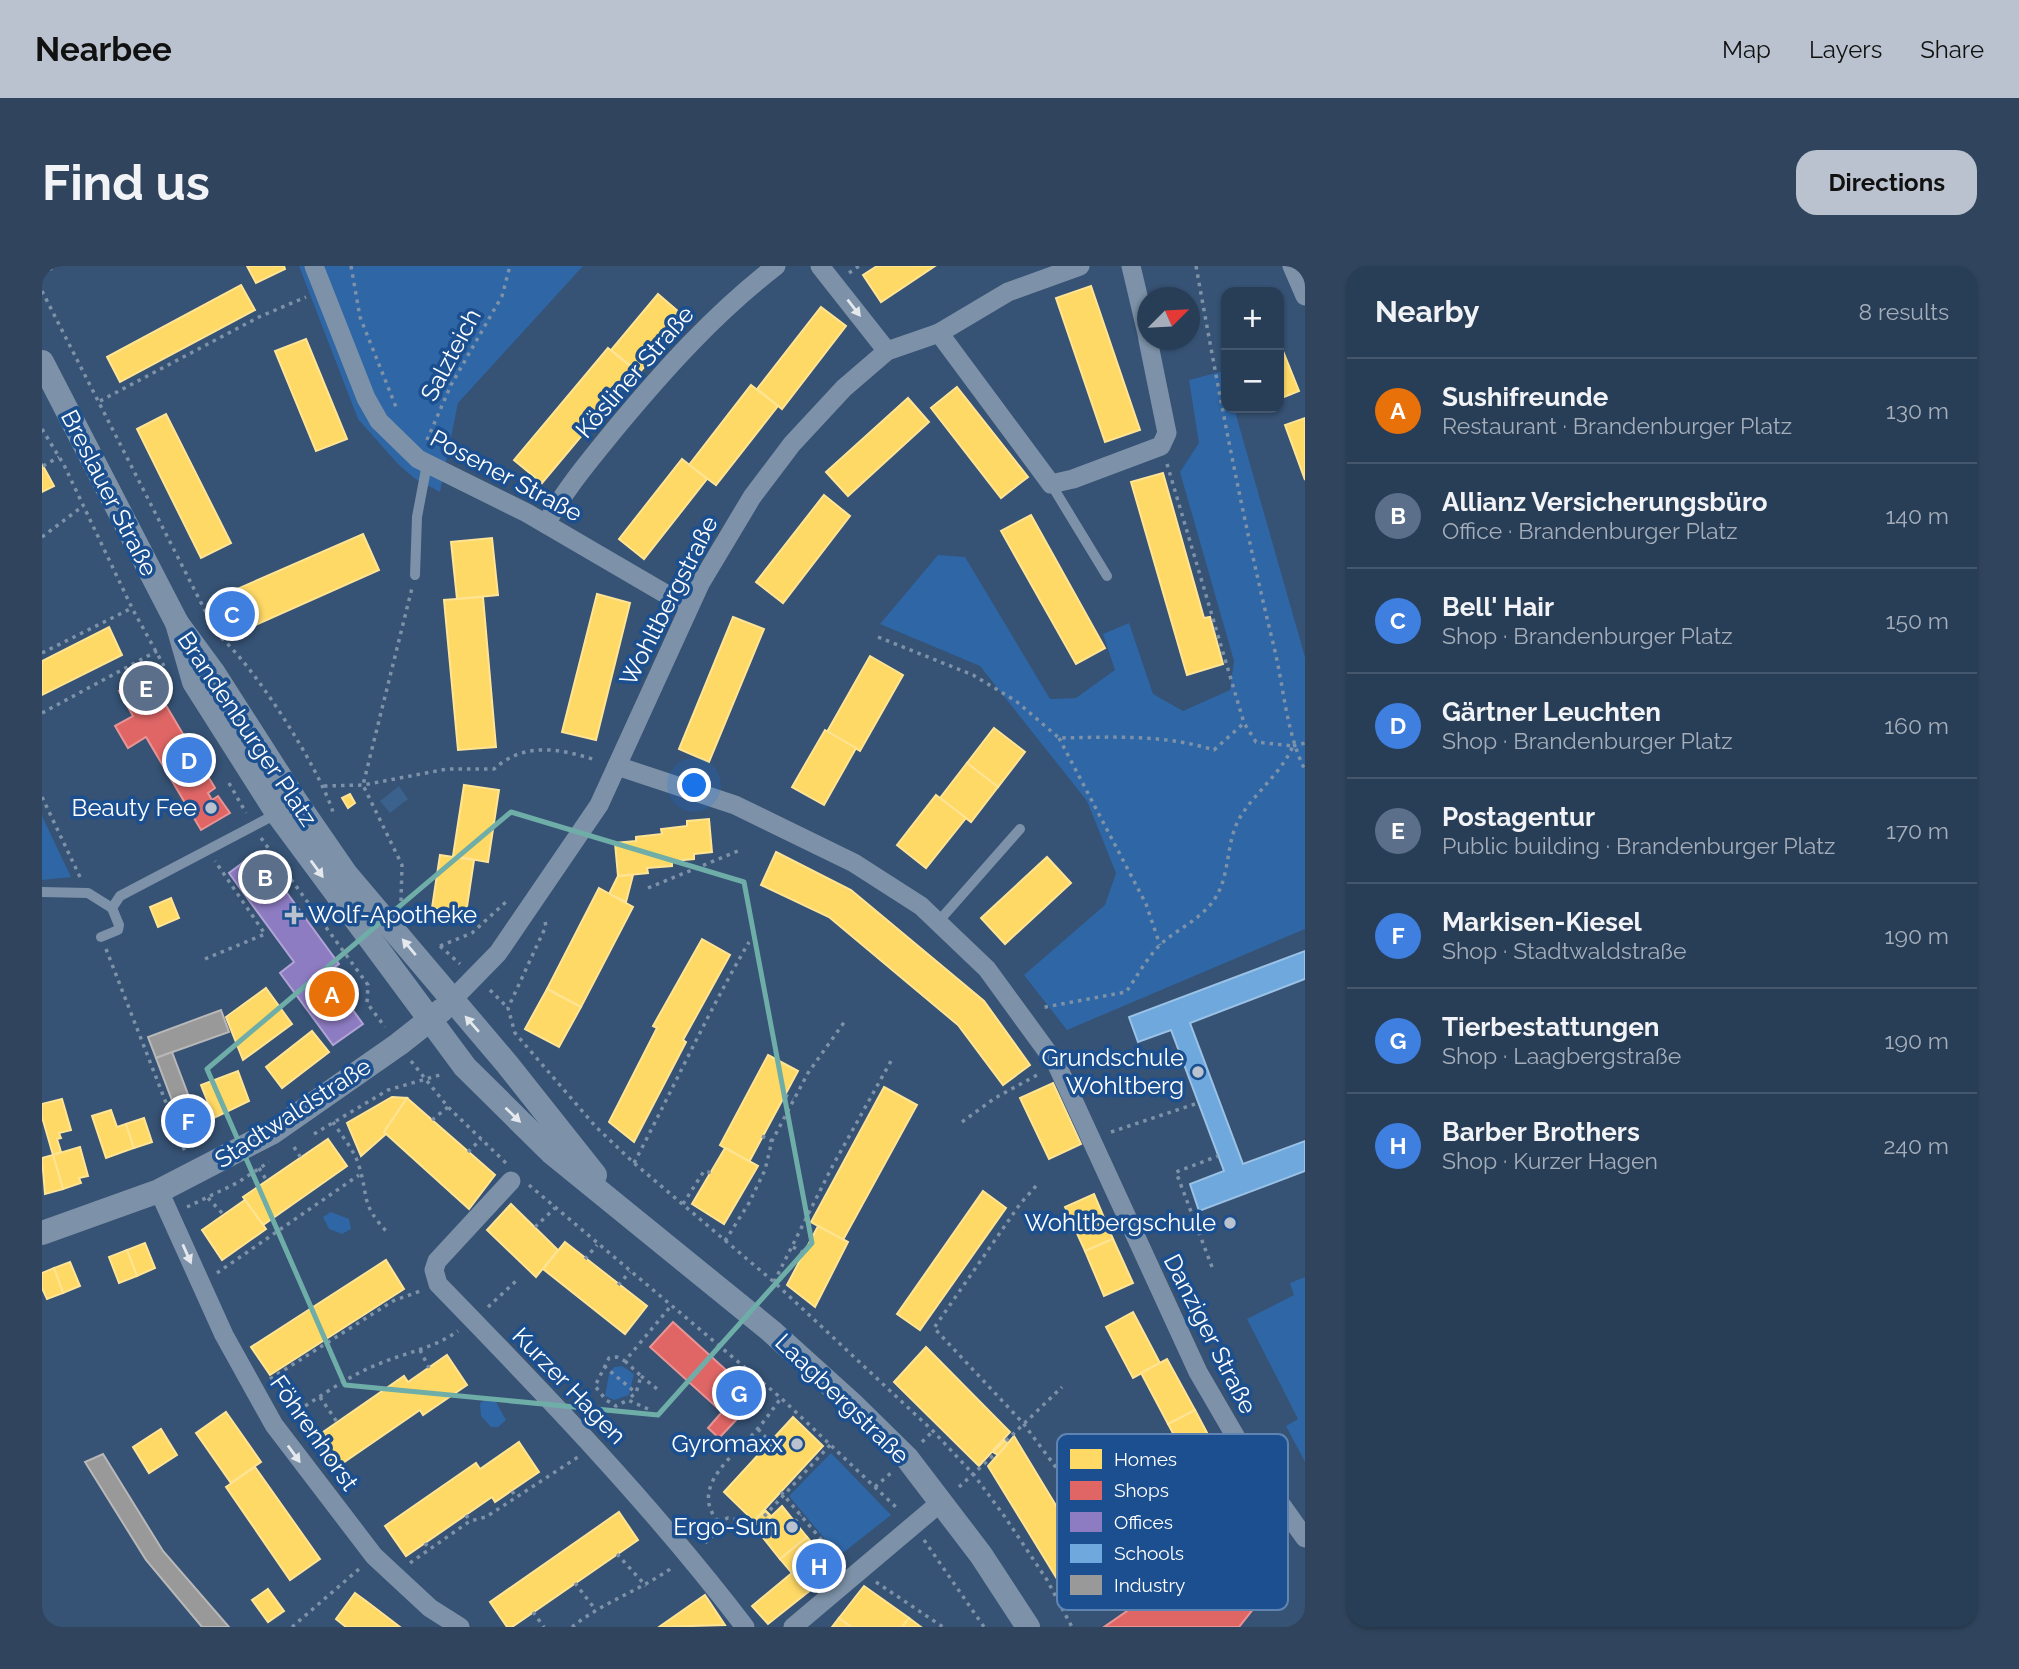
<!DOCTYPE html>
<meta charset="utf-8">
<style>
body{margin:0;font-family:Raleway,sans-serif;background:#30455d;color:#f1f3f6}
.controls{position:absolute;right:21px;top:21px;display:grid;overflow:hidden;border-radius:14px;box-shadow:0 2px 5px #0004}
.controls button{width:63px;height:63px;display:grid;place-items:center;padding:0;border:0;border-bottom:2px solid #44576d;background:#283e57;color:#f1f3f6;font:35px sans-serif}
.compass{position:absolute;left:1095px;top:21px;width:63px;height:63px;border-radius:50%;background:#283e57;box-shadow:0 2px 5px #0004;rotate:66deg}
.you{position:absolute;left:653px;top:520px;width:24px;height:24px;margin:-18px;border:5px solid #fff;border-radius:50%;background:#1a73e8;box-shadow:0 0 0 10px #1a73e833}
.badge{display:grid;place-items:center;width:46px;height:46px;border-radius:50%;background:#b9c2ce;color:#fff;font-size:23px;font-weight:700}
.pin{position:absolute;translate:-50% -50%;border:4px solid #fff;box-shadow:0 2px 7px #0006}
.list{margin:0;padding:0;list-style:none}
h2{display:flex;justify-content:space-between;align-items:center;height:91px;margin:0;padding:0 28px;font-size:30px}
h2 small{font-size:23px;font-weight:400;color:#a5aeba}
.list li{display:grid;grid-template-columns:46px 1fr auto;gap:21px;align-items:center;box-sizing:border-box;height:105px;padding:0 28px;border-top:2px solid #44576d}
.list b{display:block;font-size:26px;white-space:nowrap}
.list p{margin:0;font-size:23px;white-space:nowrap;color:#a5aeba}
.list em{font-size:23px;font-style:normal;color:#a5aeba}
.map{position:relative;flex:none;width:1263px;height:1361px;overflow:hidden;border-radius:21px}
header{display:flex;align-items:center;gap:42px;box-sizing:border-box;height:98px;padding:0 35px;background:#b9c2ce;color:#111}
header strong{font-size:33px}
nav{display:flex;gap:38px;margin-inline-start:auto;font-size:24px}
.intro{display:flex;align-items:center;justify-content:space-between;box-sizing:border-box;height:168px;padding:0 42px}
h1{margin:0;font-size:49px}
.button{padding:18px 32px;border-radius:21px;background:#b9c2ce;color:#111;font-size:24px;font-weight:700}
main{display:flex;gap:42px;padding:0 42px}
aside{flex:1;background:#283e57;border-radius:21px;box-shadow:0 2px 5px #0004}
.map>svg:first-child{display:block}
.green{fill:#2f66a5}
.water{fill:#3b618d}
.homes{fill:#ffd966;stroke:#ffe494;stroke-width:2}
.shops{fill:#e06666;stroke:#e99494;stroke-width:2}
.offices{fill:#8e7cc3;stroke:#b0a3d5;stroke-width:2}
.schools{fill:#6fa8dc;stroke:#9ac2e6;stroke-width:2}
.industry{fill:#999;stroke:#b8b8b8;stroke-width:2}
.lines{fill:none;stroke-linecap:round;stroke-linejoin:round}
.path{stroke:#7d92a8;stroke-width:3.5;stroke-dasharray:3.5 5;stroke-linecap:butt}
.service{stroke:#7d92a8;stroke-width:10}
.minor{stroke:#7d92a8;stroke-width:19}
.tertiary{stroke:#7d92a8;stroke-width:24}
.oneway{fill:#e5e9ee}
.marked{fill:none;stroke:#6fada8;stroke-width:5;stroke-linejoin:round}
.poi-dot{fill:#b9c2ce;stroke:#1b4f8f;stroke-width:2.5}
.labels{text-anchor:middle;stroke-width:7;stroke-linejoin:round;paint-order:stroke}
.street-label{font-size:24px;fill:#fff;stroke:#1b4f8f}
.poi-label{font-size:24px;fill:#fff;stroke:#1b4f8f;text-anchor:end}
.key{fill:#1b4f8f;stroke:#5f84b1;stroke-width:2}
.key-label{font-size:19px;fill:#fff}
</style>
<header>
<strong>Nearbee</strong>
<nav><a>Map</a><a>Layers</a><a>Share</a></nav>
</header>
<div class="intro"><h1>Find us</h1><a class="button">Directions</a></div>
<main>
<div class="map">
<svg width="1263" height="1361" viewBox="0 0 1263 1361">
<rect width="100%" height="100%" fill="#365274"/>
<g class="green">
<path d="M257,0H541L416,137L398,226L372,212L356,198L316,153Z"/>
<path d="M1182,105L1184,142H1192L1263,391V663L1025,764L982,709L1063,639L1074,607L1045,535L938,400L838,358L896,289L923,291L1008,433L1034,432L1073,404L1061,368L1087,357L1111,428L1141,445L1188,424L1192,395L1138,206L1157,177L1147,114Z"/>
<path d="M0,550L29,611H30L0,614Z"/>
<path d="M289,946L307,953L309,963L300,968L287,963L281,951Z"/>
<path d="M1263,1011V1196L1244,1160L1256,1153L1205,1053L1252,1029L1248,1017Z"/>
<path d="M580,1100L592,1108L587,1129L572,1134L563,1130L567,1108L572,1101Z"/>
<path d="M443,1133L454,1136L464,1154L456,1161H449L439,1150L438,1138Z"/>
<path d="M789,1187L849,1249L797,1290L747,1230Z"/>
</g>
<path class="water" d="M357,520L366,533L348,547L338,535Z"/>
<g class="homes">
<path d="M205,0H242L243,3L214,17Z"/>
<path d="M835,0H893L839,36L821,9Z"/>
<path d="M199,19L213,44L78,116L65,91Z"/>
<path d="M1049,20L1098,164L1063,176L1014,32Z"/>
<path d="M616,28L644,52L597,107L569,84Z"/>
<path d="M779,41L804,60L740,143L715,123Z"/>
<path d="M264,73L305,173L274,185L233,85Z"/>
<path d="M1237,75L1257,125L1237,133Z"/>
<path d="M566,82L594,105L500,217L472,194Z"/>
<path d="M709,119L736,140L674,219L647,199Z"/>
<path d="M915,121L986,211L959,232L889,142Z"/>
<path d="M866,132L887,156L806,230L784,206Z"/>
<path d="M124,148L189,277L159,292L95,163Z"/>
<path d="M1263,152V214L1243,159Z"/>
<path d="M640,193L665,213L602,293L577,273Z"/>
<path d="M0,198L12,220L0,226Z"/>
<path d="M1121,207L1162,352L1168,351L1181,398L1145,409L1089,216Z"/>
<path d="M782,229L808,250L741,337L714,316Z"/>
<path d="M989,249L1063,382L1034,398L959,265Z"/>
<path d="M321,268L337,304L193,368L177,331Z"/>
<path d="M450,272L456,329L415,333L409,276Z"/>
<path d="M555,328L588,337L554,474L520,466Z"/>
<path d="M441,331L454,481L416,484L402,334Z"/>
<path d="M691,351L722,363L667,496L637,483Z"/>
<path d="M67,361L80,389L0,429V395Z"/>
<path d="M828,390L861,409L818,485L785,466Z"/>
<path d="M952,462L983,486L956,521L925,497Z"/>
<path d="M783,464L814,482L782,539L750,521Z"/>
<path d="M925,497L956,521L929,556L898,532Z"/>
<path d="M422,519L457,524L446,596L411,590Z"/>
<path d="M308,528L313,537L306,542L300,532Z"/>
<path d="M894,529L924,552L884,602L855,579Z"/>
<path d="M667,553L670,586L652,588V593L630,595V600L605,602L606,607L576,610L573,577L594,575V571L620,568L619,563L645,560V555Z"/>
<path d="M734,586L809,624L942,735L988,799L961,819L916,759L787,651L719,619Z"/>
<path d="M398,589L432,594L424,647L390,642Z"/>
<path d="M1005,591L1029,617L963,678L939,652Z"/>
<path d="M591,609L584,636L567,628L576,610Z"/>
<path d="M557,622L591,641L539,741L505,723Z"/>
<path d="M129,632L137,652L116,661L108,641Z"/>
<path d="M660,673L688,689L641,774L644,776L592,876L567,856L615,762L611,760Z"/>
<path d="M224,722L250,758L201,794L184,751Z"/>
<path d="M505,723L539,741L517,781L483,763Z"/>
<path d="M270,765L287,786L240,822L224,801Z"/>
<path d="M726,789L756,805L707,896L678,879Z"/>
<path d="M196,805L207,835L172,852L159,819Z"/>
<path d="M1011,817L1039,878L1007,893L978,832Z"/>
<path d="M842,821L875,839L801,974L769,956Z"/>
<path d="M350,831L365,832L342,866L344,868L319,890L305,857Z"/>
<path d="M365,832L453,909L427,943L342,866Z"/>
<path d="M20,833L29,864L17,867L19,872L15,873L19,886L11,889L0,851V838Z"/>
<path d="M69,844L75,861L84,858L92,882L64,892L50,850Z"/>
<path d="M102,852L110,876L92,882L84,858Z"/>
<path d="M286,873L305,900L221,959L201,931Z"/>
<path d="M38,881L46,910L37,912L39,917L21,923L11,889Z"/>
<path d="M683,882L716,900L682,958L650,938Z"/>
<path d="M11,889L21,923L3,928L0,892Z"/>
<path d="M941,925L964,942L878,1064L855,1048Z"/>
<path d="M1052,928L1071,973L1043,985L1023,941Z"/>
<path d="M203,934L224,963L180,994L160,964Z"/>
<path d="M469,938L516,984L494,1011L445,964Z"/>
<path d="M776,960L806,976L773,1041L745,1019Z"/>
<path d="M1071,973L1091,1017L1062,1030L1043,985Z"/>
<path d="M523,976L605,1040L583,1068L501,1003Z"/>
<path d="M103,977L113,1002L95,1010L85,984Z"/>
<path d="M85,984L95,1010L77,1017L67,991Z"/>
<path d="M344,994L362,1023L228,1109L209,1081Z"/>
<path d="M28,996L38,1020L21,1027L12,1002Z"/>
<path d="M12,1002L21,1027L5,1033L0,1022V1007Z"/>
<path d="M1091,1046L1118,1097L1091,1112L1064,1061Z"/>
<path d="M884,1081L968,1166L937,1200L852,1116Z"/>
<path d="M405,1089L425,1119L381,1149L378,1144L292,1203L271,1173L362,1110L366,1116Z"/>
<path d="M1125,1093L1153,1144L1126,1158L1099,1107Z"/>
<path d="M1153,1144L1180,1195L1153,1209L1126,1158Z"/>
<path d="M184,1146L219,1196L189,1217L154,1167Z"/>
<path d="M751,1151L781,1180L712,1255L682,1226Z"/>
<path d="M119,1163L135,1189L107,1207L91,1181Z"/>
<path d="M972,1170L1059,1314L1028,1334L946,1200Z"/>
<path d="M963,1174L966,1177L956,1189L951,1186Z"/>
<path d="M477,1176L497,1206L453,1236L450,1231L364,1290L343,1260L434,1197L438,1203Z"/>
<path d="M213,1201L278,1293L248,1314L184,1221Z"/>
<path d="M740,1240L765,1271L738,1293L715,1264Z"/>
<path d="M723,1244L729,1250L717,1260L712,1255Z"/>
<path d="M577,1246L596,1274L470,1361H465L448,1336Z"/>
<path d="M765,1271L791,1303L766,1326L738,1293Z"/>
<path d="M750,1307L766,1326L726,1358L710,1340Z"/>
<path d="M822,1320L867,1352L860,1361H809L797,1352Z"/>
<path d="M226,1323L242,1345L226,1356L210,1334Z"/>
<path d="M313,1327L324,1335L358,1361H304L294,1353Z"/>
<path d="M663,1329L683,1359L617,1361Z"/>
<path d="M797,1352L809,1361H790Z"/>
<path d="M867,1352L879,1361H860Z"/>
</g>
<g class="shops">
<path d="M106,409L173,522L166,527L170,534L176,530L188,547L159,564L104,471L86,482L73,460L91,450L77,425Z"/>
<path d="M150,839L159,865L143,871L134,845Z"/>
<path d="M631,1056L715,1132L677,1172L666,1162L680,1146L608,1081Z"/>
<path d="M1177,1302L1212,1342L1197,1361H1062L1098,1336L1108,1344L1129,1328Z"/>
</g>
<path class="offices" d="M215,586L297,698L284,707L321,758L291,779L238,707L252,696L187,607Z"/>
<path class="schools" d="M1263,685V713L1148,757L1201,898L1263,875V905L1157,945L1148,918L1182,905L1129,764L1096,776L1087,751Z"/>
<g class="industry">
<path d="M179,744L187,766L114,792L106,771Z"/>
<path d="M130,786L150,839L134,845L114,792Z"/>
<path d="M61,1188L121,1285L187,1361H160L104,1294L43,1196Z"/>
</g>
<g class="lines">
<g class="path">
<path d="M309,0L318,51L354,141"/>
<path d="M1154,0C1177,128 1201,255 1232,381C1242,422 1244,466 1263,504"/>
<path d="M807,7L817,0"/>
<path d="M0,8L13,0"/>
<path d="M0,25L175,368C212,399 276,500 291,546"/>
<path d="M58,135L217,51L264,31"/>
<path d="M0,163L22,199L90,342L122,400"/>
<path d="M385,174L409,119L460,30L468,0"/>
<path d="M1125,198L1202,457"/>
<path d="M1,200L17,191"/>
<path d="M0,271L41,240"/>
<path d="M836,371L931,409L974,435L1017,472C1069,471 1121,468 1172,484L1202,457L1214,476L1251,480C1237,512 1203,534 1193,562C1184,586 1187,612 1172,634C1158,654 1135,663 1119,678C1105,691 1095,711 1084,726L998,742"/>
<path d="M0,387L90,342"/>
<path d="M0,447L115,385"/>
<path d="M1017,472L1104,638L1118,679"/>
<path d="M1251,480L1263,477"/>
<path d="M187,517L204,547"/>
<path d="M282,520L321,519L405,503H452C483,475 518,483 554,494"/>
<path d="M0,531L38,611"/>
<path d="M219,572L326,719L325,737L343,761"/>
<path d="M606,622L696,585"/>
<path d="M359,635L360,599L321,519L370,322"/>
<path d="M503,656L504,660L466,742L473,767L554,861L592,897L732,1016L891,1165L932,1209L963,1251L1005,1314L1030,1361"/>
<path d="M398,680L430,667L465,635"/>
<path d="M398,680L418,698"/>
<path d="M64,683L144,888"/>
<path d="M163,693L223,668L173,595"/>
<path d="M448,724L466,742"/>
<path d="M369,795L406,841L464,897"/>
<path d="M743,829L751,833"/>
<path d="M390,854L406,841"/>
<path d="M291,856C299,869 313,885 317,900C327,932 318,937 345,966"/>
<path d="M920,856L953,832L997,808"/>
<path d="M1069,866L1156,837"/>
<path d="M272,868L346,824L401,808"/>
<path d="M720,870L730,875"/>
<path d="M252,881L259,892"/>
<path d="M426,886L439,873"/>
<path d="M592,897C631,823 665,748 707,676"/>
<path d="M217,902L225,915"/>
<path d="M487,919L739,1132L857,1244"/>
<path d="M994,920L978,938L892,1062L981,1157L1062,1266L1074,1295"/>
<path d="M166,932L182,949"/>
<path d="M641,938L662,905L670,907"/>
<path d="M145,941L195,917L227,896"/>
<path d="M493,961L513,942"/>
<path d="M683,975L707,937L723,904L730,875L766,807L803,755"/>
<path d="M751,981L762,987"/>
<path d="M543,993L555,979"/>
<path d="M1170,1001L1134,906L1176,890"/>
<path d="M175,1007L317,909"/>
<path d="M732,1016L790,901L849,795"/>
<path d="M576,1019L588,1006"/>
<path d="M446,1041L474,1015"/>
<path d="M378,1084L387,1102"/>
<path d="M583,1095L599,1110L594,1127L586,1133"/>
<path d="M562,1100L594,1127"/>
<path d="M599,1110L615,1123"/>
<path d="M228,1113L351,1035L378,1025"/>
<path d="M278,1131L295,1156"/>
<path d="M606,1143L586,1134L574,1140L564,1134L553,1120L567,1092L575,1091L583,1095L628,1041"/>
<path d="M249,1149C278,1131 307,1109 339,1097C366,1086 392,1082 416,1065"/>
<path d="M716,1163L728,1176"/>
<path d="M964,1175L1020,1121"/>
<path d="M880,1176L891,1165"/>
<path d="M833,1221L850,1206"/>
<path d="M917,1221L954,1187"/>
<path d="M470,1225L474,1231"/>
<path d="M739,1226L798,1296"/>
<path d="M424,1249L428,1255"/>
<path d="M676,1255C647,1222 691,1190 712,1167C722,1156 730,1144 739,1132"/>
<path d="M753,1256L759,1249"/>
<path d="M882,1274L942,1361"/>
<path d="M383,1277L387,1283"/>
<path d="M663,1277L673,1267L676,1255L686,1252L716,1257L789,1178"/>
<path d="M575,1288L604,1320"/>
<path d="M779,1288L786,1282"/>
<path d="M368,1297L428,1255L444,1251L536,1191"/>
<path d="M834,1316L901,1361"/>
<path d="M533,1317L553,1343"/>
<path d="M491,1346L502,1361"/>
<path d="M250,1361L317,1303"/>
<path d="M530,1361C561,1336 599,1324 631,1301"/>
</g>
<g class="service">
<path d="M1009,218L1065,310"/>
<path d="M373,309L375,251L385,198"/>
<path d="M0,626L46,627L70,642"/>
<path d="M896,656L978,563"/>
<path d="M59,671L76,664L77,659L70,642L78,630L236,547"/>
</g>
<g class="minor">
<path d="M272,0L324,132L337,155L376,193L485,247L646,341"/>
<path d="M778,0L845,85"/>
<path d="M1089,0L1106,72"/>
<path d="M1250,0L1263,30"/>
<path d="M897,67L1009,218L1031,213L1119,180L1125,167L1106,74"/>
<path d="M504,258C523,223 548,194 573,163C622,104 672,48 734,0"/>
<path d="M575,500L693,539L812,597L879,640L945,703L1015,799L1156,1106L1206,1192L1263,1272"/>
<path d="M410,734L456,687L557,539L658,318L710,231L750,178L802,122L845,85L897,67L966,26L1038,0"/>
<path d="M469,915L395,995L392,1004L396,1018C503,1128 610,1239 703,1361"/>
<path d="M117,925L182,1069L232,1159L332,1290L388,1342L418,1361"/>
<path d="M751,1361L899,1236"/>
</g>
<g class="tertiary">
<path d="M0,96L135,357L171,406L253,534L304,608L465,798L553,909"/>
<path d="M135,357L152,416L235,547L423,801L510,887L729,1065L812,1140L865,1192L939,1289L986,1361"/>
<path d="M0,967L117,925L231,866L357,778L400,744"/>
</g>
</g>
<defs><path id="oneway-solid" d="M-6-.8H1V-3.2L6.5 0L1 3.2V.8H-6Z" transform="scale(1.75)"/></defs>
<g class="oneway">
<use href="#oneway-solid" transform="translate(812 42) rotate(52)"/>
<use href="#oneway-solid" transform="translate(275 603) rotate(54)"/>
<use href="#oneway-solid" transform="translate(367 681) rotate(-130)"/>
<use href="#oneway-solid" transform="translate(430 758) rotate(-131)"/>
<use href="#oneway-solid" transform="translate(471 849) rotate(44)"/>
<use href="#oneway-solid" transform="translate(145 988) rotate(66)"/>
<use href="#oneway-solid" transform="translate(252 1188) rotate(54)"/>
</g>
<path class="marked" d="M469,546L702,616L770,977L616,1149L303,1119L165,803Z"/>
<g class="poi-dot">
<circle cx="169" cy="542" r="7"/>
<path d="M248.5 638.5h7v7h7v7h-7v7h-7v-7h-7v-7h7z"/>
<circle cx="1156" cy="806" r="7"/>
<circle cx="1188" cy="957" r="7"/>
<circle cx="755" cy="1178" r="7"/>
<circle cx="750" cy="1261" r="7"/>
</g>
<g class="labels">
<g class="street-label">
<text transform="translate(409 89) rotate(-62)" y="8">Salzteich</text>
<text transform="translate(593 106) rotate(-49)" y="8">Kösliner Straße</text>
<text transform="translate(464 210) rotate(28)" y="8">Posener Straße</text>
<text transform="translate(67 227) rotate(63)" y="8">Breslauer Straße</text>
<text transform="translate(627 335) rotate(-63)" y="8">Wohltbergstraße</text>
<text transform="translate(205 463) rotate(56)" y="8">Brandenburger Platz</text>
<text transform="translate(251 847) rotate(-33)" y="8">Stadtwaldstraße</text>
<text transform="translate(1168 1068) rotate(63)" y="8">Danziger Straße</text>
<text transform="translate(527 1120) rotate(46)" y="8">Kurzer Hagen</text>
<text transform="translate(800 1133) rotate(44)" y="8">Laagbergstraße</text>
<text transform="translate(272 1167) rotate(55)" y="8">Föhrenhorst</text>
</g>
<g class="poi-label">
<text x="155" y="550">Beauty Fee</text>
<text x="266" y="657" text-anchor="start">Wolf-Apotheke</text>
<text x="1142" y="800">Grundschule<tspan x="1142" dy="28">Wohltberg</tspan></text>
<text x="1174" y="965">Wohltbergschule</text>
<text x="741" y="1186">Gyromaxx</text>
<text x="736" y="1269">Ergo-Sun</text>
</g>
</g>
<rect x="1015" y="1168" width="231" height="176" rx="10" class="key"/>
<rect x="1028" y="1183" width="32" height="20" fill="#ffd966"/>
<rect x="1028" y="1215" width="32" height="19" fill="#e06666"/>
<rect x="1028" y="1246" width="32" height="20" fill="#8e7cc3"/>
<rect x="1028" y="1278" width="32" height="19" fill="#6fa8dc"/>
<rect x="1028" y="1309" width="32" height="20" fill="#999"/>
<g class="key-label">
<text x="1072" y="1200">Homes</text>
<text x="1072" y="1231">Shops</text>
<text x="1072" y="1263">Offices</text>
<text x="1072" y="1294">Schools</text>
<text x="1072" y="1326">Industry</text>
</g>
</svg>
<div class="controls">
<button>+</button>
<button>−</button>
</div>
<svg class="compass" viewBox="-18 -18 36 36"><path d="M0-13l5 13h-10z" fill="#e53935"/><path d="M0 13l5-13h-10z" fill="#a5aeba"/></svg>
<div class="you"></div>
<div class="pin badge" style="left:290px;top:728px;background:#e8710a">A</div>
<div class="pin badge" style="left:223px;top:611px;background:#5c6f8a">B</div>
<div class="pin badge" style="left:190px;top:348px;background:#3f7fe0">C</div>
<div class="pin badge" style="left:147px;top:494px;background:#3f7fe0">D</div>
<div class="pin badge" style="left:104px;top:422px;background:#5c6f8a">E</div>
<div class="pin badge" style="left:146px;top:855px;background:#3f7fe0">F</div>
<div class="pin badge" style="left:697px;top:1127px;background:#3f7fe0">G</div>
<div class="pin badge" style="left:777px;top:1300px;background:#3f7fe0">H</div>
</div>
<aside>
<h2>Nearby<small>8 results</small></h2>
<ul class="list">
<li><span class="badge" style="background:#e8710a">A</span><div><b>Sushifreunde</b><p>Restaurant · Brandenburger Platz</p></div><em>130 m</em></li>
<li><span class="badge" style="background:#5c6f8a">B</span><div><b>Allianz Versicherungsbüro</b><p>Office · Brandenburger Platz</p></div><em>140 m</em></li>
<li><span class="badge" style="background:#3f7fe0">C</span><div><b>Bell' Hair</b><p>Shop · Brandenburger Platz</p></div><em>150 m</em></li>
<li><span class="badge" style="background:#3f7fe0">D</span><div><b>Gärtner Leuchten</b><p>Shop · Brandenburger Platz</p></div><em>160 m</em></li>
<li><span class="badge" style="background:#5c6f8a">E</span><div><b>Postagentur</b><p>Public building · Brandenburger Platz</p></div><em>170 m</em></li>
<li><span class="badge" style="background:#3f7fe0">F</span><div><b>Markisen-Kiesel</b><p>Shop · Stadtwaldstraße</p></div><em>190 m</em></li>
<li><span class="badge" style="background:#3f7fe0">G</span><div><b>Tierbestattungen</b><p>Shop · Laagbergstraße</p></div><em>190 m</em></li>
<li><span class="badge" style="background:#3f7fe0">H</span><div><b>Barber Brothers</b><p>Shop · Kurzer Hagen</p></div><em>240 m</em></li>
</ul>
</aside>
</main>
